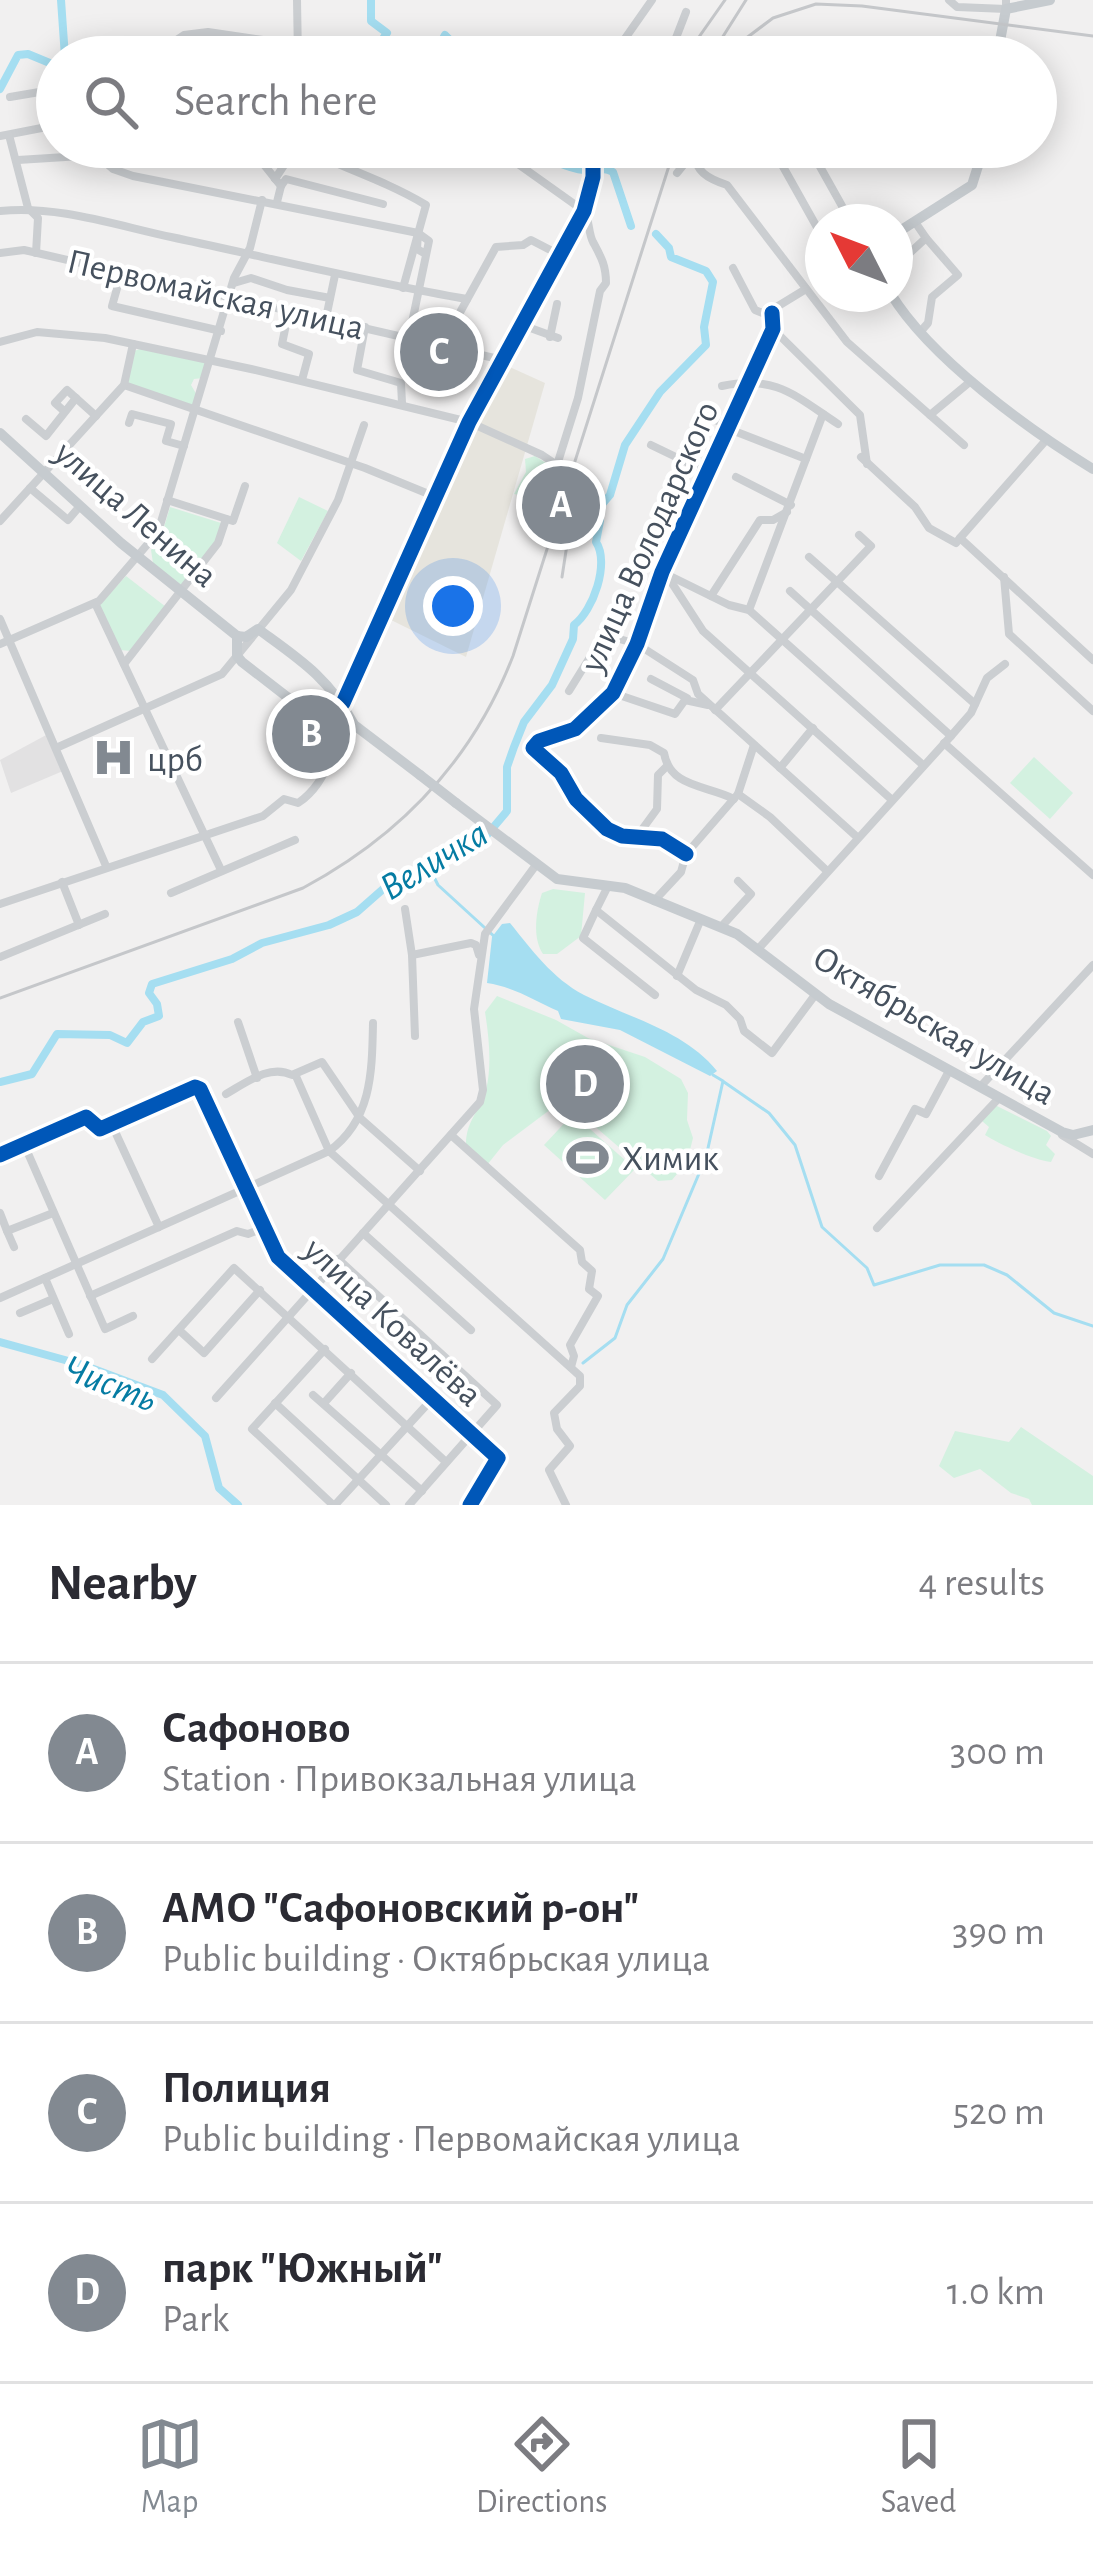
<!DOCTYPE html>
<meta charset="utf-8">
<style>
body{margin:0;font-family:"Alegreya Sans",sans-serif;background:#f7f7f7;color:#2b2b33}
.compass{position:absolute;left:805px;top:204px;width:108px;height:108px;border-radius:50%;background:#fff;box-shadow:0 6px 30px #0003;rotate:312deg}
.you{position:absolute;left:453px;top:606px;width:42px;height:42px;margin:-30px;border:9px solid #fff;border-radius:50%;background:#1a73e8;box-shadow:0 0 0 18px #1a73e833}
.badge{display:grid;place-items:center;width:78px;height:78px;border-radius:50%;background:#828991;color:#fff;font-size:39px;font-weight:700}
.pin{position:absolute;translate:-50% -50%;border:6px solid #fff;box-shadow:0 3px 12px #0006}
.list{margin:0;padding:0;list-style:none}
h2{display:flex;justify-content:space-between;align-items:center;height:156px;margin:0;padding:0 48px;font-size:51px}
h2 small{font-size:39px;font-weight:400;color:#7c7c81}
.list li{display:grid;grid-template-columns:78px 1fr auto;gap:36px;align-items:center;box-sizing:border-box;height:180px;padding:0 48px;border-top:3px solid #e1e1e2}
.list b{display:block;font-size:45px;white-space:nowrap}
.list p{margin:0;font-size:39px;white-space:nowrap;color:#7c7c81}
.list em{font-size:39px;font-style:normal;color:#7c7c81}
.icon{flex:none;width:66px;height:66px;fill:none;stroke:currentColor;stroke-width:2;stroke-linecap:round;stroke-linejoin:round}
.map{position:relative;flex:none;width:1093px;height:1505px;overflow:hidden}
.search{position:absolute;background:#fff;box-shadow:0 6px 30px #0003;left:36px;right:36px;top:36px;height:132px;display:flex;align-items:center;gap:30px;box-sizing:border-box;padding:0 42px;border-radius:66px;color:#7c7c81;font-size:45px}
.sheet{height:876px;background:#fff}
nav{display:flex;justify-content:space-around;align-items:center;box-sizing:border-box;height:168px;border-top:3px solid #e1e1e2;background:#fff;font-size:33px;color:#7c7c81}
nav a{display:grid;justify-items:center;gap:6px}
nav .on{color:#828991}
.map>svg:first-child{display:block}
.commercial{fill:#e6e4dd}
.education{fill:#e2e1e2}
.green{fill:#d3f1e0}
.water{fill:#a5def1}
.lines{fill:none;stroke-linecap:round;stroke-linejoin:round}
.stream{stroke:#a5def1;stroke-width:3}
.river{stroke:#a5def1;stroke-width:8}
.minor{stroke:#cbced1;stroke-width:8}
.major{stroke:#c6cbcf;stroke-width:10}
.rail{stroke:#c5c7ca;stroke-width:3}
.major-bridge{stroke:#c6cbcf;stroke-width:10}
.cycleway-casing{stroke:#fff;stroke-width:22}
.cycleway{stroke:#0057b8;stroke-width:15}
.labels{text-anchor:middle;stroke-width:9;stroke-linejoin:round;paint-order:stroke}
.street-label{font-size:36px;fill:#46515e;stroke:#fff}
.poi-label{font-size:36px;fill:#46515e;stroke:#fff;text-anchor:start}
.water-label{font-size:39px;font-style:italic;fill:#057ca3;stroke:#fff}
</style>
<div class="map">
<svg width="1093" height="1505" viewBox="0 0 1093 1505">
<rect width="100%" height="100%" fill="#f1f0f0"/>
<path class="commercial" d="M505,365L545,383L466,657L389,619Z"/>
<path class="education" d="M48,734L63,771L11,793L0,760Z"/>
<g class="green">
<path d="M143,348L207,362L203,378L194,379L191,385L198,397L194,407L126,384L134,351Z"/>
<path d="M535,456L549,465L541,499L514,494L526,472L525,459Z"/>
<path d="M299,497L328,511L301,561L277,543Z"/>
<path d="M170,507L221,523L217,541L181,585L153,563L151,550L161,537Z"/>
<path d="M126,576L166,607L132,651L119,650L99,605Z"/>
<path d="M1034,757L1073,793L1050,819L1010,783Z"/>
<path d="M553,889L585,893L581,936L557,954H543C532,938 536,911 542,893Z"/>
<path d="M497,996L556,1020L588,1038L645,1057L681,1079L688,1093L687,1120L693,1138L687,1162L672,1180L658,1181L584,1117L559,1103L503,1145L487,1165L466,1144C466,1121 480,1111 486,1090C492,1066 489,1037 485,1012Z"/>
<path d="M995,1105L1047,1131L1051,1136L1046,1145L1055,1154L1051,1162C1036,1161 999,1144 985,1135L989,1127L982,1121Z"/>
<path d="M573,1114L635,1169L605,1200L544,1145Z"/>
<path d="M1021,1427L1093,1476V1505H1032L1029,1499L1011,1493L980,1469L954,1478L939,1466L955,1431L1009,1442Z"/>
</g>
<path class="water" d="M510,923C532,950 552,978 584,995C629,1018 684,1030 717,1071L710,1076L620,1030L561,1019L558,1011C535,1001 514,987 487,983L492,937L502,924Z"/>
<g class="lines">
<g class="stream">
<path d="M429,867L438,885L496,938"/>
<path d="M724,1082L769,1113L795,1145L822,1227L867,1268L874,1285L940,1265H984L1007,1275L1054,1313L1093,1326"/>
<path d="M583,1363L615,1338L627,1305L663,1259L706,1157L723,1081L713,1075"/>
</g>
<g class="river">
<path d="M61,0L65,57"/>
<path d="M371,0V21L387,33L379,44L386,57"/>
<path d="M404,57L409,46L434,55L445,35L454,44L470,41L475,53L468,57"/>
<path d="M0,89L18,55L28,54L57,66"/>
<path d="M531,147C540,156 570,169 584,170C596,171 601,166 613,172L631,226"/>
<path d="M0,1082L32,1074L57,1034L110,1035L127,1043L143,1022L159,1016L157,1004L149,993L152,984L232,959L262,943L329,925L357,912L390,883L455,855L486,836L507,811V767L514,747L524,722L552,685L573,639L574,625C593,611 610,563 596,542L600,521L597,510L610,495L625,445L660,392L706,345L704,327L713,282L706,271L671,257L669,248L656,234"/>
<path d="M0,1342L83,1365L163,1395L205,1436L219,1488L238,1505"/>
</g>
<g class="minor">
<path d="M297,0L298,57"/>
<path d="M949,0L957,7L1006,9V0"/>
<path d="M85,57L86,45L91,42L128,47"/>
<path d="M127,57L128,47L163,49L184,35L208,32L263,40L285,57"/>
<path d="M612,57L652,0"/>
<path d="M658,57L674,43L686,12"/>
<path d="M10,97L57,89"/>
<path d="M9,135L28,208L38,218L36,253"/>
<path d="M0,136L57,125"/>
<path d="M204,147L261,161L281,186L277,202"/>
<path d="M299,147C341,167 386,181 426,205L403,288"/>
<path d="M494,147L584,211"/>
<path d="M772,147L823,238"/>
<path d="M809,147L851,222"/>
<path d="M692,151C697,172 706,178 727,185L847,342L964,445"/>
<path d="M18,160L97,155L113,169L133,176L418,233"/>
<path d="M677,173L698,147"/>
<path d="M275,179L296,147"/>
<path d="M281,186L286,179L383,204"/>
<path d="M0,211C57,205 115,225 171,237C270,258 367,282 467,299"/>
<path d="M0,253L24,250L503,360"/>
<path d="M895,260L900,262L926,238L915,222"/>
<path d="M733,268L755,310L765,314L806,289"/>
<path d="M122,271L112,306L221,331"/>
<path d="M234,283L251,278L287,290L330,298"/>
<path d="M289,310L282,344L309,354L302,380"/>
<path d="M326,318L335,275"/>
<path d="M522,325L558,338"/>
<path d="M365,327L357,370L401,383L402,403"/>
<path d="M773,329L860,415L867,464"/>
<path d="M921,331L928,323L932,297L958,275L926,238"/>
<path d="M409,337L429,241L418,233L417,249L424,253"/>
<path d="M550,337L557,304"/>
<path d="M0,342L37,332L105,338L251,369L469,422L542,455L557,465L542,510"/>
<path d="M442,345L496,247L523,245L531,240L560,255"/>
<path d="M124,385L365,468L436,497"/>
<path d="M722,386C776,375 794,395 838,424"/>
<path d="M64,411L55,403L67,390L96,416"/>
<path d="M699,414L731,426"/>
<path d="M930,415L971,381"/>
<path d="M26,419L46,436L76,398"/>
<path d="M129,423L132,414L171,424L166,441L184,446"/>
<path d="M729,429L806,459"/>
<path d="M1047,439L960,538L1093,660"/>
<path d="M651,445L707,472"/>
<path d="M861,457L915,507L929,528L956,543L960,538"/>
<path d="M557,465L578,398L600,291L606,283C606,265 601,257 593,242C588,232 590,221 584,211"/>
<path d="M736,477L791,505"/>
<path d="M30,488L68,520L80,506"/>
<path d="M167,500L233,521L245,486"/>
<path d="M0,521L124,385L133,344"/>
<path d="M809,557L975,704"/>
<path d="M662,572L729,605L749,610L923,765"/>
<path d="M668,577L703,631L891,799"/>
<path d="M1004,577L1009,634L1093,711"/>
<path d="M790,591L951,736"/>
<path d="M711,596L760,520H773L787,512"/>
<path d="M95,603L221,870"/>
<path d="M749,610L823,414"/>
<path d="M0,619L106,866"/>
<path d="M0,644L99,601L158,532L234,278L250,248L262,200"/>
<path d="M124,664L218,543L226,519"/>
<path d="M651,679L687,698"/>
<path d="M569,691L595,649L609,636L637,644L693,680L698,694L857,837"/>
<path d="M613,693L675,714L685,700L708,705"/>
<path d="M715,710L871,546L859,535"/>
<path d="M331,716L343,703L469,422L584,211L593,177V147"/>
<path d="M601,738L650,745L664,753C670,788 707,785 734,799"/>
<path d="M944,743L1093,875"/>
<path d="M56,748L222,674L291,590L338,500L364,425"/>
<path d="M780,768L813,728"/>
<path d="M738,794L770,817L827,871"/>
<path d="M638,835L657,809L658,775L666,767"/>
<path d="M686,854L662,839L622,836L607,829L576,799L561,773L533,748L539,741L575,729L613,693L637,644L662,572L773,329L772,313"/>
<path d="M62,882L79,925"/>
<path d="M608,886L596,910L696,990L726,1005L740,1019L744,1031L772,1053L815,995"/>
<path d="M171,893L295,840"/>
<path d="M654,901L681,872L686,854L738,794L754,745"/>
<path d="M0,904L263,816L284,799L298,803C326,785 331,750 353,724"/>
<path d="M405,909L412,955L415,1036"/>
<path d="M596,910L583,938L655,995"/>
<path d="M721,927L751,894L738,881"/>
<path d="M759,948L951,736L971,713L987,678L1005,664"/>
<path d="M412,955L471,943L476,945L479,955"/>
<path d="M0,957L105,914"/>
<path d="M677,976L701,919"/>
<path d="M238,1022L257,1078"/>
<path d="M295,1074L329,1151L580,1376V1386L554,1413L557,1429L570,1446L549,1470L566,1505"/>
<path d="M980,1087L1093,965"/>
<path d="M226,1094C247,1082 270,1064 292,1075L322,1062L360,1118L420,1171"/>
<path d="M112,1125L159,1227"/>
<path d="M451,1135L580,1250L582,1262L592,1271L589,1289L598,1296L570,1345L574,1356L571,1367"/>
<path d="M1062,1135L1093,1154"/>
<path d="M21,1148L27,1151L105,1329L133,1316"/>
<path d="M0,1155L86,1117L100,1129L195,1087L200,1089L278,1257L498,1458L470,1505"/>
<path d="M879,1176L915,1109L926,1114L949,1071"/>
<path d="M0,1213L7,1231L53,1213"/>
<path d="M877,1228L998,1099"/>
<path d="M7,1231L14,1247"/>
<path d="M363,1233L471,1330"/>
<path d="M338,1259L497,1405L409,1505"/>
<path d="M45,1278L69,1334"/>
<path d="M90,1296L237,1231L248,1234L264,1228"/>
<path d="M0,1298L329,1151C372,1120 372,1072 373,1023"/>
<path d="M20,1313L53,1299"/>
<path d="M179,1330L204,1353L260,1290"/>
<path d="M325,1349L252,1429L333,1505"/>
<path d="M152,1359L234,1268L446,1462"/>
<path d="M313,1395L422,1491"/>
<path d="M216,1398L480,1102L483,1090L474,1009L485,934L536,865"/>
<path d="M325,1402L351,1373"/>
<path d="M275,1403L386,1505"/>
<path d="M335,1505L433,1398"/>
</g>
<g class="major">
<path d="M997,57L1006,9L1050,0"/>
<path d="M895,234L972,185L984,147"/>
<path d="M891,294C930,358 1029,430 1093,469"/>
<path d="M0,433L121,543L237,636"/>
<path d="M237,636V656L242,662L304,710L353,724L420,775"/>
<path d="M237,636L246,637L258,629C299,659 328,677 353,723"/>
<path d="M456,803L557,879L625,888L737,934L829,1004L1062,1132L1073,1135L1093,1130"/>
</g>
<g class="rail">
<path d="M687,54L725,0"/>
<path d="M710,57L746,0"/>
<path d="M721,57L773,18L816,4L862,6L1093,36"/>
<path d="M562,577L572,512"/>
<path d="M0,998L303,888C400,836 473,759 513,656L675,147"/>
</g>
<path class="major-bridge" d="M420,775L456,803"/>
<defs>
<g id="cycleway">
<path d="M331,716L343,703L469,422L584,211L593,177V147"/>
<path d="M686,854L662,839L622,836L607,829L576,799L561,773L533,748L539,741L575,729L613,693L637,644L662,572L773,329L772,313"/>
<path d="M0,1155L86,1117L100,1129L195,1087L200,1089L278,1257L498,1458L470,1505"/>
</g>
</defs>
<use href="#cycleway" class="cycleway-casing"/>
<use href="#cycleway" class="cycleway"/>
</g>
<defs>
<symbol id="hospital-bare" viewBox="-9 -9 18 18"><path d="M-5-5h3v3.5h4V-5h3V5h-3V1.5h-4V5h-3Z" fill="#828991" stroke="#fff" stroke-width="2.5" paint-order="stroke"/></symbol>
<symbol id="stadium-bare" viewBox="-9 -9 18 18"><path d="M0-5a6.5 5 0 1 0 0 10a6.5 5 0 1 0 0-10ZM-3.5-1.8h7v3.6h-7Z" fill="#828991" stroke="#fff" stroke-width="2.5" paint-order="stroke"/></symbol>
</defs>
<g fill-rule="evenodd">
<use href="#hospital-bare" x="84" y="728" width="59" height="59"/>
<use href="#stadium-bare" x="558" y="1128" width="59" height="59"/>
</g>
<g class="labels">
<g class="street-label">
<text transform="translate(216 293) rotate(13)" y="13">Первомайская улица</text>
<text transform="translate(137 513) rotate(41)" y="13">улица Ленина</text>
<text transform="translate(648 536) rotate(-66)" y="13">улица Володарского</text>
<text transform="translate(935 1024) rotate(31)" y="13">Октябрьская улица</text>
<text transform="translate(394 1321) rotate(43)" y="13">улица Ковалёва</text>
</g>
<g class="poi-label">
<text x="147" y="771">црб</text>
<text x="622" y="1170">Химик</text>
</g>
<g class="water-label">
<text transform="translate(433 859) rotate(-31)" y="14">Величка</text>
<text transform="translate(111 1382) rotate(21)" y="14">Чисть</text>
</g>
</g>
</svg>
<svg class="compass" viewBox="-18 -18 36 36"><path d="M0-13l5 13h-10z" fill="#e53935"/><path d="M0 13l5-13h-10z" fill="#7c7c81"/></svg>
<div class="you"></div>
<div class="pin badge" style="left:561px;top:505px">A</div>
<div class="pin badge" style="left:311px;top:734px">B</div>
<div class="pin badge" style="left:439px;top:352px">C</div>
<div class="pin badge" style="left:585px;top:1084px">D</div>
<div class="search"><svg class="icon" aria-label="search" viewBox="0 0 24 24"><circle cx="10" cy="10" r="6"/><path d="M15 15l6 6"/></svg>Search here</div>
</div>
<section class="sheet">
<h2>Nearby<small>4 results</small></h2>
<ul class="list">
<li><span class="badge">A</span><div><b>Сафоново</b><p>Station · Привокзальная улица</p></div><em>300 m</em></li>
<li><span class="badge">B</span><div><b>АМО &quot;Сафоновский р-он&quot;</b><p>Public building · Октябрьская улица</p></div><em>390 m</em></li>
<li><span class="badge">C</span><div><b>Полиция</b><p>Public building · Первомайская улица</p></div><em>520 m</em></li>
<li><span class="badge">D</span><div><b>парк &quot;Южный&quot;</b><p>Park</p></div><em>1.0 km</em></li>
</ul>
</section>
<nav>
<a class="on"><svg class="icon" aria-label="map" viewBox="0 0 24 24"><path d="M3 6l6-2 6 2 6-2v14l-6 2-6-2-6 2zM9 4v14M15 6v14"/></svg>Map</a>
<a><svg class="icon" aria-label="directions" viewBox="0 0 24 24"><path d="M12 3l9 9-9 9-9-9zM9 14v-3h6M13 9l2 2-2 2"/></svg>Directions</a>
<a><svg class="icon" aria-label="saved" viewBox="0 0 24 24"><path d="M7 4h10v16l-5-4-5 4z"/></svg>Saved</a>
</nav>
